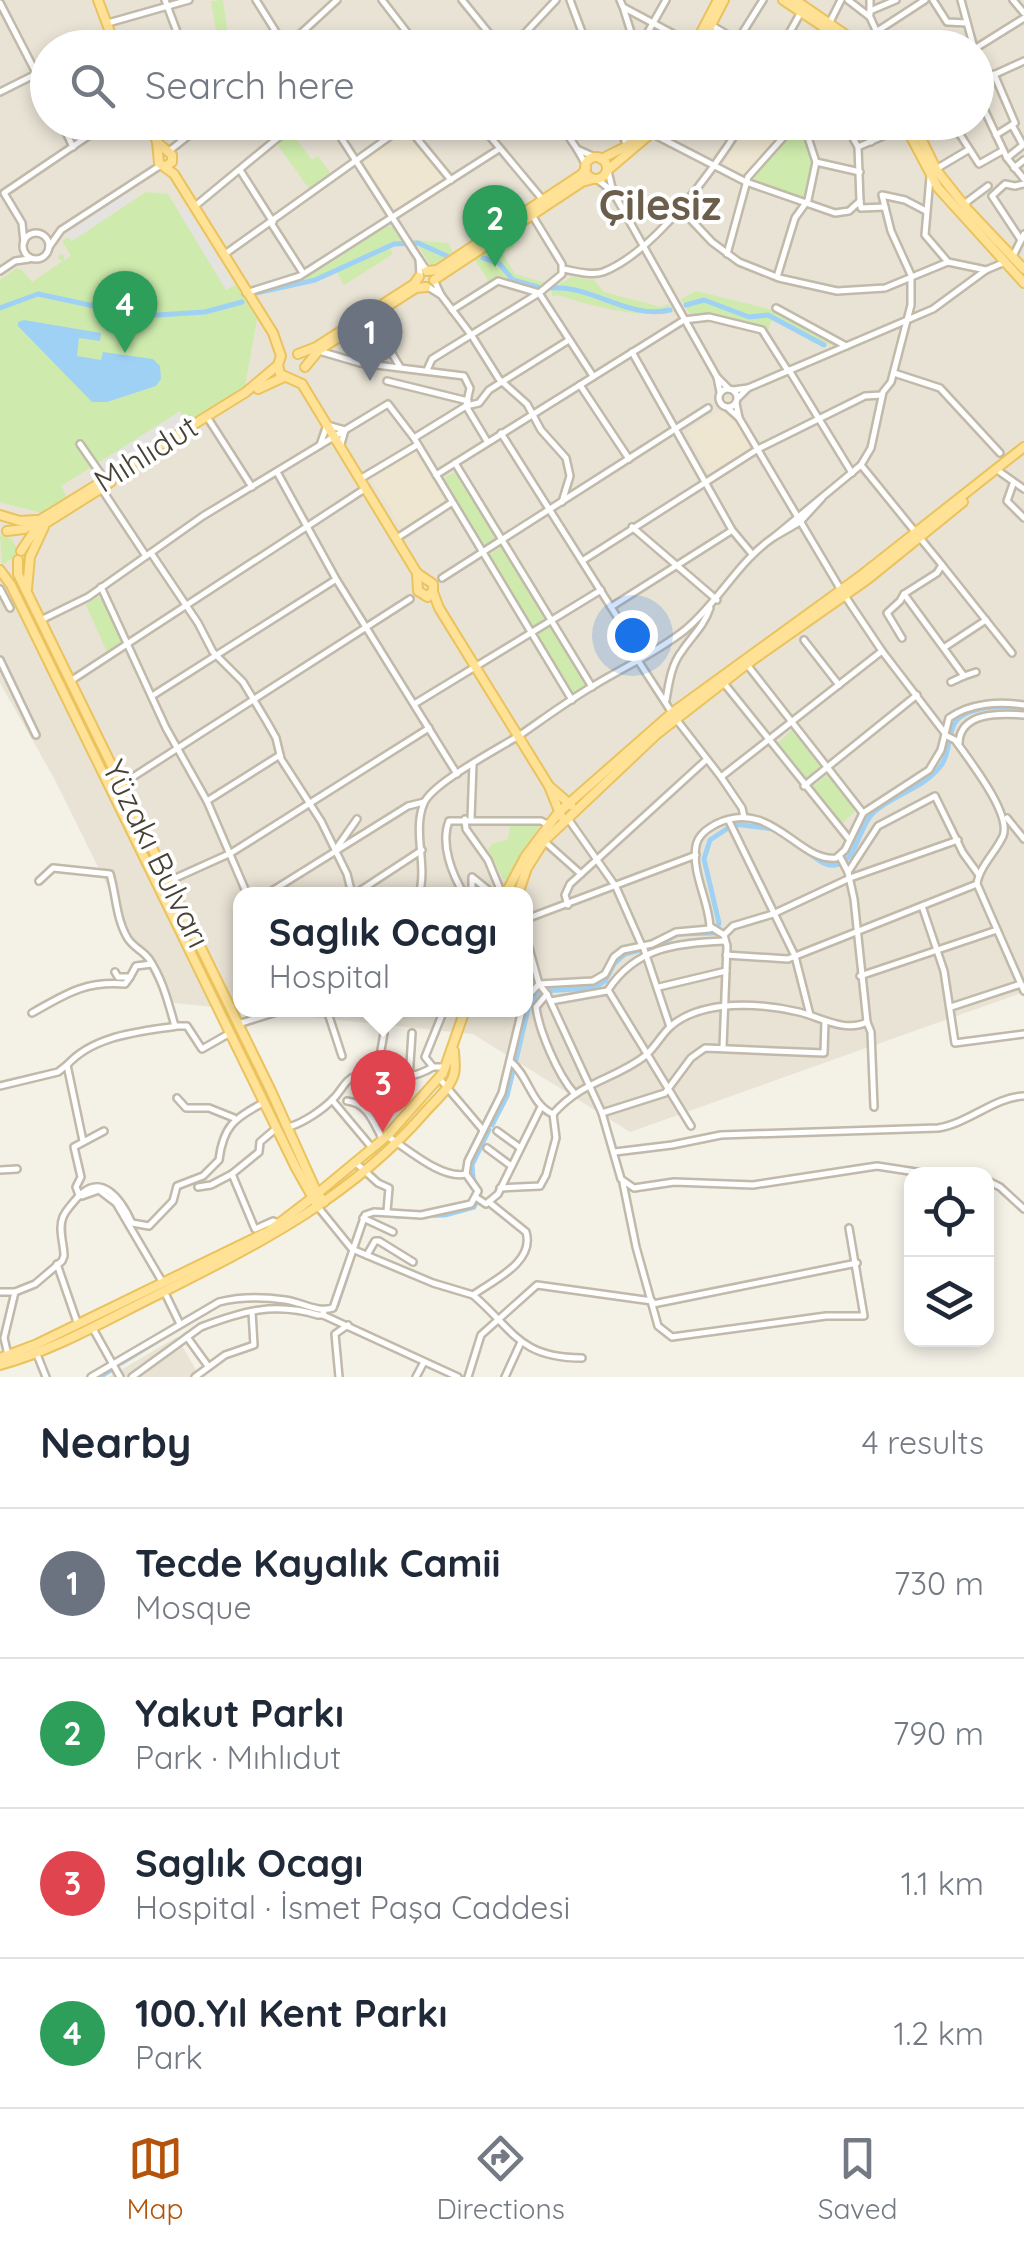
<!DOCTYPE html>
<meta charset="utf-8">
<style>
body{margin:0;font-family:Quicksand,sans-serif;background:#f2f2f3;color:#1f2937}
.controls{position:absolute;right:30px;bottom:30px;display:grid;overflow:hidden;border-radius:20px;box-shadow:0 5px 15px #0003}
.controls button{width:90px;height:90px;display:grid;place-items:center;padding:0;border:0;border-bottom:2px solid #e0e1e3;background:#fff;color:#1f2937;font:50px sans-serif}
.you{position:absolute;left:632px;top:635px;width:35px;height:35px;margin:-25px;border:8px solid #fff;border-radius:50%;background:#1a73e8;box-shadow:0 0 0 15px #1a73e833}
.badge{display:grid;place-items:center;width:65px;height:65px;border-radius:50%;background:#b45309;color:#fff;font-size:32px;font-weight:700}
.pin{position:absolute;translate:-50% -82px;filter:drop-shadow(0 2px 5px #0008)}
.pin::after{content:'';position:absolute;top:52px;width:35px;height:30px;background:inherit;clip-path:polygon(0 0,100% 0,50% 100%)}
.popup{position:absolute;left:233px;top:887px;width:300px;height:130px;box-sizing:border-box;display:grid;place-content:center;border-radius:20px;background:#fff;filter:drop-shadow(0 2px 8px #0005);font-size:32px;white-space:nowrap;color:#747a83}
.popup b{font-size:38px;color:#1f2937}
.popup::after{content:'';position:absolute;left:50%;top:100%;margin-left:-20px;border:20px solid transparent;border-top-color:#fff}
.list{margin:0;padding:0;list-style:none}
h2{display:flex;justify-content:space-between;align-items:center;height:130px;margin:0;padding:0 40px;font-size:42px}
h2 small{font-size:32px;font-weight:400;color:#747a83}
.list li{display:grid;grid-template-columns:65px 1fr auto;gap:30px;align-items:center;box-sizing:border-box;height:150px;padding:0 40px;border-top:2px solid #e0e1e3}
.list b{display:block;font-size:38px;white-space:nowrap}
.list p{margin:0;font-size:32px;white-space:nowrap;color:#747a83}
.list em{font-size:32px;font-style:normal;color:#747a83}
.icon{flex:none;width:55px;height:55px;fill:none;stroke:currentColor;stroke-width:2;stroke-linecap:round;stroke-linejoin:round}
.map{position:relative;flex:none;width:1024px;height:1377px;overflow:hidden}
.search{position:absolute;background:#fff;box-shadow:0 5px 15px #0003;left:30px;right:30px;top:30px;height:110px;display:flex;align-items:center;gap:25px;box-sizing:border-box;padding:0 35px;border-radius:55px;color:#747a83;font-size:38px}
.sheet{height:730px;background:#fff}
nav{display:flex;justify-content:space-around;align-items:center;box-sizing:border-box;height:140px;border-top:2px solid #e0e1e3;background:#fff;font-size:28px;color:#747a83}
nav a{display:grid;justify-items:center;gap:5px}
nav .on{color:#b45309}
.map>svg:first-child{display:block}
.residential{fill:#e9e3d5;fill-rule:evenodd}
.education{fill:#eee6d0}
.green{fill:#ceebad}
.parking{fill:#e5e3df}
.water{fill:#9fd1f5}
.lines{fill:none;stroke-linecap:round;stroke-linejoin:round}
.canal{stroke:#9fd1f5;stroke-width:5}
.minor-casing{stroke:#c1b9a9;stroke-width:10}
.major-casing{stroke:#ebc35e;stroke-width:12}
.minor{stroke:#fff;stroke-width:5}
.major{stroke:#ffe295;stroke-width:8}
.labels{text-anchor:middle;stroke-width:8;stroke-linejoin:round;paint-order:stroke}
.street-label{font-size:32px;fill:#484135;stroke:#fff}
.district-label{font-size:42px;font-weight:bold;fill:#6b5f4c;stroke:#fff}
</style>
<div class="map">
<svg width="1024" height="1377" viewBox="0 0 1024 1377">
<rect width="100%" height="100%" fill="#f4f1e7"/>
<g class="residential">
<path d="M0,0H1024V992L630,1132L473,1034L165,1002L55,780L0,683ZM48,48H976V122H48ZM240,894H526V1010H240Z"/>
<path d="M177,1337L200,1377H109Z"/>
</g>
<g class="education">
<path d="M749,123L788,122L790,127L741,176L724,164Z"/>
<path d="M406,131L411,132L445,176V180L398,210L394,209L365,165L366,160Z"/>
<path d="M718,411L736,417L753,449L710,474L687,432Z"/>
<path d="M414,449L447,505L404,532L369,476Z"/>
</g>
<g class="green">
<path d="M223,0L228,36L235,47H219L211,1Z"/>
<path d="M291,132L312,160L318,156L331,174L310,190L277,144Z"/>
<path d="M793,132H801L813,162L804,201L750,181L757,169Z"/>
<path d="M146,192L168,194L226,289L236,285L257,319L245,386L187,423L180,412L61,486L67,497L42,513L0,502V280L17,268L22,270L32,282L63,261L58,259L59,254L64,255V260L71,256L62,241L68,237L72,241Z"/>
<path d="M387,226L394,227L403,243L390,248L393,254L344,285L336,271L326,277L324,275L310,280L305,278Z"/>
<path d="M508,236L514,247L503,254L515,274L546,283L537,289L502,280L490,283L474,259Z"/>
<path d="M414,240L448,243L453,252L431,266Z"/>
<path d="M572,277L594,280L604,292L661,307L668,304L674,312C637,319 593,306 557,295L552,297V288Z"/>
<path d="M696,291L773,310L836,345L812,342L781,323L771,321L768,331C748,319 713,312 690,315L681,299Z"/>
<path d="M457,471L498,538L483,548L442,479Z"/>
<path d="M0,535L12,539L17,548L15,557L2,565Z"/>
<path d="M503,546L548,619L533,628L487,556Z"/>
<path d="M97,597L102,599L123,644L108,654L86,605Z"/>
<path d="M551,624L589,686L575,695L536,633Z"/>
<path d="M794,728L825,768L806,781L776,745Z"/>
<path d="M829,773L857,809L841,825L811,788Z"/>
<path d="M540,825L509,879H503L488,849L492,844L508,839L510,826Z"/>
</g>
<g class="parking">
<path d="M130,190L136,198L72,241L65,232Z"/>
<path d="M186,207L234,285L226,290L179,212Z"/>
<path d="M180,411L187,423L105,475L97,464Z"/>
</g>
<path class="water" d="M24,320L101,333L100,341L79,338L77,356L101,360L103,352L153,359L160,366L161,379L156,386L107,402H92L18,326V322Z"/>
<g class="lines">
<g class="canal">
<path d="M483,258L499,263L513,280L538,287"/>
<path d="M551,288C592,285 629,320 670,310"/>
<path d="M256,293L315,280L394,244L418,243L447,256"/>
<path d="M686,305L704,300L749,317L768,315L824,345"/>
<path d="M0,308L38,294L141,316L205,312L242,302"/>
<path d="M807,851C817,859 828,870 841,863C858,855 859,825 874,812C894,794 927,787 942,764C951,751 947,731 957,720C971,706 1006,705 1024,708"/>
<path d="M516,1060L529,1005L542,991L594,988L605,981L614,964L625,954L659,945L677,934L715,933L719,923L704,859L710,840L734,824L773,829"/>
<path d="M492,1125L507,1096L514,1067"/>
<path d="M396,1216L445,1215L474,1207L480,1193L473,1178L472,1165L489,1130"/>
<path d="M329,1312L337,1305L348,1272"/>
<path d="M121,1363L157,1341"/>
<path d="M100,1377L114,1368"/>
</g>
<defs>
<g id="minor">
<path d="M165,0L183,48"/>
<path d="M256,0L286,48"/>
<path d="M382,0L419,48"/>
<path d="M462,0L501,48"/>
<path d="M570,0L588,48"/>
<path d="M620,0L623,7L694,45"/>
<path d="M848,0L870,17L884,48"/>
<path d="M933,0L947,22L967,23"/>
<path d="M961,0L974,48"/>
<path d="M1013,0L1024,13"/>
<path d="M0,3L48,96"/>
<path d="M624,10L636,48"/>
<path d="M870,11L896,0"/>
<path d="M870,14V0"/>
<path d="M830,22L841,0"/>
<path d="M108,23L189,0"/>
<path d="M711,25L750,48"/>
<path d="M791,32L814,48"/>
<path d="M738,40L763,0"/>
<path d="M859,43L925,0"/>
<path d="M91,48L112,39"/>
<path d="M285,48L337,0"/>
<path d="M387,48L406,32"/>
<path d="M511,48L556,0"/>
<path d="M639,48L666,0"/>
<path d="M781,48L801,12"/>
<path d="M915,48H916"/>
<path d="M976,48L1024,18"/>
<path d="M976,59L980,81L976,91"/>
<path d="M994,74L1015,123L996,135"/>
<path d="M980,81L1024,61"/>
<path d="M0,92L48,68"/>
<path d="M976,92L1007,158L1024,179"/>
<path d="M61,122L73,147"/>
<path d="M331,122L419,259"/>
<path d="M478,122L543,200"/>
<path d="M559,122L577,149"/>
<path d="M617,122L627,146"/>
<path d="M803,122L816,162L860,172"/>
<path d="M861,122L871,142"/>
<path d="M883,122L888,134L905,127"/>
<path d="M952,122L979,164L1002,151"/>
<path d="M406,125L451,180"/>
<path d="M651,133L746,182L835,213L849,211L860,201L858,147L844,122"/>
<path d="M858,147L888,134"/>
<path d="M169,151L206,122"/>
<path d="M1007,158L1023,145L1012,125"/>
<path d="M586,165L577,149L597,158"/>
<path d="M1014,168L1024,160"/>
<path d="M936,169L968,150"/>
<path d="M240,170L273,222"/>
<path d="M930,177L925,235L948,262"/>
<path d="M597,179L613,192L608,171"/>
<path d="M613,192L717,377"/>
<path d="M860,201L861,208L885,207"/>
<path d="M964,204L988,186"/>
<path d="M194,207L297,122"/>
<path d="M679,207L712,242L739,262L779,278L837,291L885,288L948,262L986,270"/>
<path d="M271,223L303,273"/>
<circle cx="36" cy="246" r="13"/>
<path d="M1021,240L992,196L1005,184L1015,186L1024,184"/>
<path d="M24,242L22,223L4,193L109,122"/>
<path d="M49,247L61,230L161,165"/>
<path d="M225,254L410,122"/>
<path d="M727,254L748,177L797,122"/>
<path d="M1013,256L1024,234"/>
<path d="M563,269C575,271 591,276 603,272C655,252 714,169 743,122"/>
<path d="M0,271L15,261L29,259"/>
<path d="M420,275L419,259L427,271"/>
<path d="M777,277L795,218L808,200L816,162"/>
<path d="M428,287L441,295L434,280"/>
<path d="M246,293L300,276L499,149"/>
<path d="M441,295L472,336L499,379L527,404L541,430L566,458L570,476L562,502"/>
<path d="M776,308L846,346"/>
<path d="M452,310L498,281L539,293L593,376"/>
<path d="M371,318L400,367"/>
<path d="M319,351L360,363L464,376L470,388L466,406L487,441"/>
<path d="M632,352L732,530L752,554"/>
<path d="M427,370L432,359L539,293L562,274V264L532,215"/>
<path d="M789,370L852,473"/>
<path d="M894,373L940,388L1000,453"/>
<path d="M387,381L468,401"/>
<path d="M580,385L629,459"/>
<path d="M748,388L933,309L986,270L1005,262"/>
<circle cx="728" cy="398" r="9"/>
<path d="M733,390L748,388L739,397"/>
<path d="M720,392L717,377L729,389"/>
<path d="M729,409L739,418L736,403"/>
<path d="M739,418L841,590L882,651L944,732"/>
<path d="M209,420L252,487"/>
<path d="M501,433L611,607L633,642L639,662L676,719L721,777L742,808L744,817"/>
<path d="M414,438L466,406L479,403L489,390L569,340"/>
<path d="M80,444L105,480"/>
<path d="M320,445L327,425L345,430L341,444"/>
<path d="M455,463L592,687"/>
<path d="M861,465L942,565L937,573L904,594L964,676L976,672"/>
<path d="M277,472L336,579L457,774"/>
<path d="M1000,472L1024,489"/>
<path d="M436,475L684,320L709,317L762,330L788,371"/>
<path d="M360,479L417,445"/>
<path d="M1013,484L1007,501L1024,518"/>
<path d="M101,488L146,556"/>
<path d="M822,498L800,522L774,537L861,465L871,448L883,392L891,382L911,305V275L891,231L882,195L905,200L926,211"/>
<path d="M632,527L717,600"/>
<path d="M397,538L451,503"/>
<path d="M151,553L198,623L213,652L243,682L267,722L276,738L281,759L321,821L347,874L352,894"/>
<path d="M582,561L758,449L865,396L882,395"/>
<path d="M942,565L1012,653"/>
<path d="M442,578L708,408"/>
<path d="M101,587L166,728L207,801L247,894"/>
<path d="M0,589L10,608"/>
<path d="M611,607L731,531"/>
<path d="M41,620L88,597L203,516L388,404L414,438L572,700"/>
<path d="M902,638L887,613L900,601L904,594"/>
<path d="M804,640L839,685"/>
<path d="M945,647L986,620"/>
<path d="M0,660L36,735"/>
<path d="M745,662L863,813"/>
<path d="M72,680L366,488"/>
<path d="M723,682L849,839"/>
<path d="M951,682L964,676"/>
<path d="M152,696L335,580"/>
<path d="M666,700C669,683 671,665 682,651C692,636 704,626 710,608"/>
<path d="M416,703L601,590"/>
<path d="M945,735L955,740C969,760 1012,814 1003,836C996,852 979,867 977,884L1024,991"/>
<path d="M959,743C960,712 1000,713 1024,715"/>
<path d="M721,777L882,651"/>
<path d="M122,784L410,599"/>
<path d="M804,786L917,695"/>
<path d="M207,801L280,755"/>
<path d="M1007,818L1024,839"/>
<path d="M465,819L466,829L488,860L502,894"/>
<path d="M471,819L473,764"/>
<path d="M569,820L616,887L642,946"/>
<path d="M729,821L795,956L810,1015"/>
<path d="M544,841L581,874"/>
<path d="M336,849L357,819"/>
<path d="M848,872L878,826L935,796L963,853L979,875"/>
<path d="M39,881L53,868L110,874C116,894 116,918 127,937C132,947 143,950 149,959C163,980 168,1002 175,1026"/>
<path d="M169,881L231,853L429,728"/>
<path d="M267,894L408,806L424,802"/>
<path d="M316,894H322"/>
<path d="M355,894L422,850"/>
<path d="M419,894C428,866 412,831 424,803C433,782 502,747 523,733C546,717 569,700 593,686C624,667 656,653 685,630C719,602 738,561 774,537"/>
<path d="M464,894C452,874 440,844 449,821H541L547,824"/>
<path d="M472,894V877L493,894"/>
<path d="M568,905L565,895L570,884L706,760"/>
<path d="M922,906L944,971L955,1043L1024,1034"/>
<path d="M526,919L696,855"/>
<path d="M724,935L733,926L773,914L850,878L958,840"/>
<path d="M526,937L539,984L526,998"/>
<path d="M643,946L670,1027"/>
<path d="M726,955L788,959L977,884"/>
<path d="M115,972L118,977H130L136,966L152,964"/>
<path d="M860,976L997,930"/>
<path d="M659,987L726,971L727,946L724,935L711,927"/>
<path d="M547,994L602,1113L665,1093L691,1058L705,1048L824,1053L825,1021"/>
<path d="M551,1001L607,991"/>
<path d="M951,1007L1021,984"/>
<path d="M327,1010L342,1056"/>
<path d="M375,1010L384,1033L377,1073"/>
<path d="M444,1010L425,1057L433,1067H446"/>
<path d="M32,1013C66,994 84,981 125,984L130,977"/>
<path d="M867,1022L871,1032L874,1107"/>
<path d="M238,1024L283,1010"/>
<path d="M723,1047L726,971"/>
<path d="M510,1061C529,1076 531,1105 553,1114C583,1080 614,1080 645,1056C655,1048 661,1035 671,1026C703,999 760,1003 799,1012C820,1017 845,1033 867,1022L854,899L848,872L840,857"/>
<path d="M439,1078L483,1130"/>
<path d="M409,1079L412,1033"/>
<path d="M0,1086L58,1072L67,1065"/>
<path d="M574,1093C558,1075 539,1031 536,1007L547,994L539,984L593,981L605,974L614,957L623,950L652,944L676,932L710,929C710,903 691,873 696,846C698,835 707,829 716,824C771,797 799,863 836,858L845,850L863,813L929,770L941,750L949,718C970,703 999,701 1024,705"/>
<path d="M177,1098L186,1108H209L234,1118"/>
<path d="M332,1100L373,1149"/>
<path d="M347,1101C368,1103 374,1124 383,1140"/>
<path d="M602,1113L621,1179L634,1188L674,1182L753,1185L877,1166L929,1174"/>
<path d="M691,1126L608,990C636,947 677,943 725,941"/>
<path d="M289,1127C305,1122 324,1109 335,1097C343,1088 345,1080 357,1075C385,1063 394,1090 433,1067"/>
<path d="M497,1131L519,1147"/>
<path d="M387,1136C408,1149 442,1180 466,1174"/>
<path d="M83,1141L67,1065C94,1035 139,1032 177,1026H187L202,1049L230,1033"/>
<path d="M487,1148L510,1165"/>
<path d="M615,1152L672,1145L721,1135L938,1128C969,1123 995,1097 1024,1096"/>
<path d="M356,1163L378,1183L389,1188L387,1211"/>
<path d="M0,1170L17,1169"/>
<path d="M232,1174L259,1152L260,1142L273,1131"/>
<path d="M986,1180L1000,1187L1024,1209"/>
<path d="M623,1183L636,1247L658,1326L672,1337L826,1316H864L849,1228"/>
<path d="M198,1187L211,1185L232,1174L255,1229L273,1221L279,1223"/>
<path d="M500,1188L540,1186L546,1175L556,1138L553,1114"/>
<path d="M79,1195L76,1187L81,1177L74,1147L104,1131"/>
<path d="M82,1196L99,1190L116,1203L163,1283"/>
<path d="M477,1198L486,1204L498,1194L541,1107"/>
<path d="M318,1207L352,1249L433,1283L473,1295C494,1280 535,1262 526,1232L490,1203"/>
<path d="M363,1218L393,1232"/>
<path d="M367,1255L375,1241H379L413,1262"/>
<path d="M57,1264L78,1325"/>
<path d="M164,1291L180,1324"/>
<path d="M0,1292H15L35,1284L62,1261L64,1256C64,1244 58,1229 63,1217C66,1210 72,1204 77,1198C101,1171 121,1199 132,1223L149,1226L173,1201L177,1186L203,1176L219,1160C223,1127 234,1118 263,1103"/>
<path d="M473,1295C514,1330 519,1358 582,1358"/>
<path d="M653,1304L857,1263"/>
<path d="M323,1315L458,1377"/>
<path d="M92,1327L120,1377"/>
<path d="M187,1337L208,1366"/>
<path d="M36,1352L46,1377"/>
<path d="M8,1355L4,1338L15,1292"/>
<path d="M91,1377L219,1302C239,1297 264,1297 285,1300C301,1302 317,1313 333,1308L365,1215L374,1212L421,1215L471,1204L478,1191L466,1174L468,1161L502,1093L522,1010"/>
<path d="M132,1377L201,1327C243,1311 274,1302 318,1315H323L324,1311"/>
<path d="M195,1377L225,1355L254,1345L252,1312"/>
<path d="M339,1377L335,1334L348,1325"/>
<path d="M416,1377L424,1362"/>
<path d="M468,1377L481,1335L537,1285L652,1301"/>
<path d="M505,1377L521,1342"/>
</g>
<g id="major">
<path d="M98,0L116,48"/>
<path d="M783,0L855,48"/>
<path d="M795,0L865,48"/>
<path d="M693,48L718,0"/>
<path d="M699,48L724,0"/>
<path d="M149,122L157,142L159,163L174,174L273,333L281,356L278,365L280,374L302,384"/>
<path d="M903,122L938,188L1024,283"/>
<path d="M913,122L937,171L968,210L1024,269"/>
<path d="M157,142L172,155V162L166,166"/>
<circle cx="596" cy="168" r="11"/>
<path d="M601,159L627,146L653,122"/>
<path d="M608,170L648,136L659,122"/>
<path d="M427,271L437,270L582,174L586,168"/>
<path d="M434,280L582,182L593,179"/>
<path d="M298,354L316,347L414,284L419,277"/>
<path d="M305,367L319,350L416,288L426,287"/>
<path d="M302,384L417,573L433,584V592L426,596"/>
<path d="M258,389L284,377"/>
<path d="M0,515L20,521L36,520"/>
<path d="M7,531L24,529L48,515L246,392L278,365"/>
<path d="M21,551L35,530L111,482"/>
<path d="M18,560V574L271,1091L317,1193L324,1202"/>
<path d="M0,570L11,585L296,1168L318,1207"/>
<path d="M417,573L418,591L428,597"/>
<path d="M27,589L30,557L44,527"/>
<path d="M433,592L439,608L549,786"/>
<path d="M561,816L549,786L571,805"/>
<path d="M506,893L525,857L558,813L673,712L863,574L1024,447"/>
<path d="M518,894L527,868L544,841L657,734L747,664L868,579L963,502"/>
<path d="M0,1358L37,1344L269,1231L312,1198L387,1136L443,1073L465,1010"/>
<path d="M0,1365C55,1350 108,1319 159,1294C260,1243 351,1198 427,1110C436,1100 450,1088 454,1074C456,1067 454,1058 454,1051"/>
</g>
</defs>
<use href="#minor" class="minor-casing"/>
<use href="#major" class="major-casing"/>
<use href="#minor" class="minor"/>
<use href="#major" class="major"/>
</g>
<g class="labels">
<g class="street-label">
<text transform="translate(146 454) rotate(-32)" y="11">Mıhlıdut</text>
<text transform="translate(156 854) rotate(64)" y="11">Yüzakı Bulvarı</text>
</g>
<g class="district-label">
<text x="660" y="220">Çilesiz</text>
</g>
</g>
</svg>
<div class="controls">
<button><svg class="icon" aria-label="locate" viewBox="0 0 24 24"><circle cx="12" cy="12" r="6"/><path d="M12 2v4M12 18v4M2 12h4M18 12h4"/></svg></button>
<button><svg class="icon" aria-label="layers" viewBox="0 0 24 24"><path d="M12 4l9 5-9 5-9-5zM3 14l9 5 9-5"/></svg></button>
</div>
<div class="you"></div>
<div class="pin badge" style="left:370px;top:381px;background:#6b7280">1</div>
<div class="pin badge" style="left:495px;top:267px;background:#2e9e5b">2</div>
<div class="pin badge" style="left:383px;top:1132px;background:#e0444e">3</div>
<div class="popup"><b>Saglık Ocagı</b>Hospital</div>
<div class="pin badge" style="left:125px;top:353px;background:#2e9e5b">4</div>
<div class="search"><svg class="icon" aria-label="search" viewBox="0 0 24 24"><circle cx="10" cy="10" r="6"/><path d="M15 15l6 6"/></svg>Search here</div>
</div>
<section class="sheet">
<h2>Nearby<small>4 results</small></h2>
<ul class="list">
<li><span class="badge" style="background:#6b7280">1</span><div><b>Tecde Kayalık Camii</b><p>Mosque</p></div><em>730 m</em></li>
<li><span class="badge" style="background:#2e9e5b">2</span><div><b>Yakut Parkı</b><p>Park · Mıhlıdut</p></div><em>790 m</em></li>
<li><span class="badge" style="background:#e0444e">3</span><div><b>Saglık Ocagı</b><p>Hospital · İsmet Paşa Caddesi</p></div><em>1.1 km</em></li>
<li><span class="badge" style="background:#2e9e5b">4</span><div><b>100.Yıl Kent Parkı</b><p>Park</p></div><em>1.2 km</em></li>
</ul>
</section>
<nav>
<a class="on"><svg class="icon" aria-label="map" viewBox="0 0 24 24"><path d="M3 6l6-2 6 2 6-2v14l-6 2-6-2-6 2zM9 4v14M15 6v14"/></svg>Map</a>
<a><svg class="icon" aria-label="directions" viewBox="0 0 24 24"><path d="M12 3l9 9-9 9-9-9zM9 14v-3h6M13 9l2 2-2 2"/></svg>Directions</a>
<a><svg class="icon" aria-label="saved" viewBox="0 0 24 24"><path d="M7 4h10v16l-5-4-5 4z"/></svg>Saved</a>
</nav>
